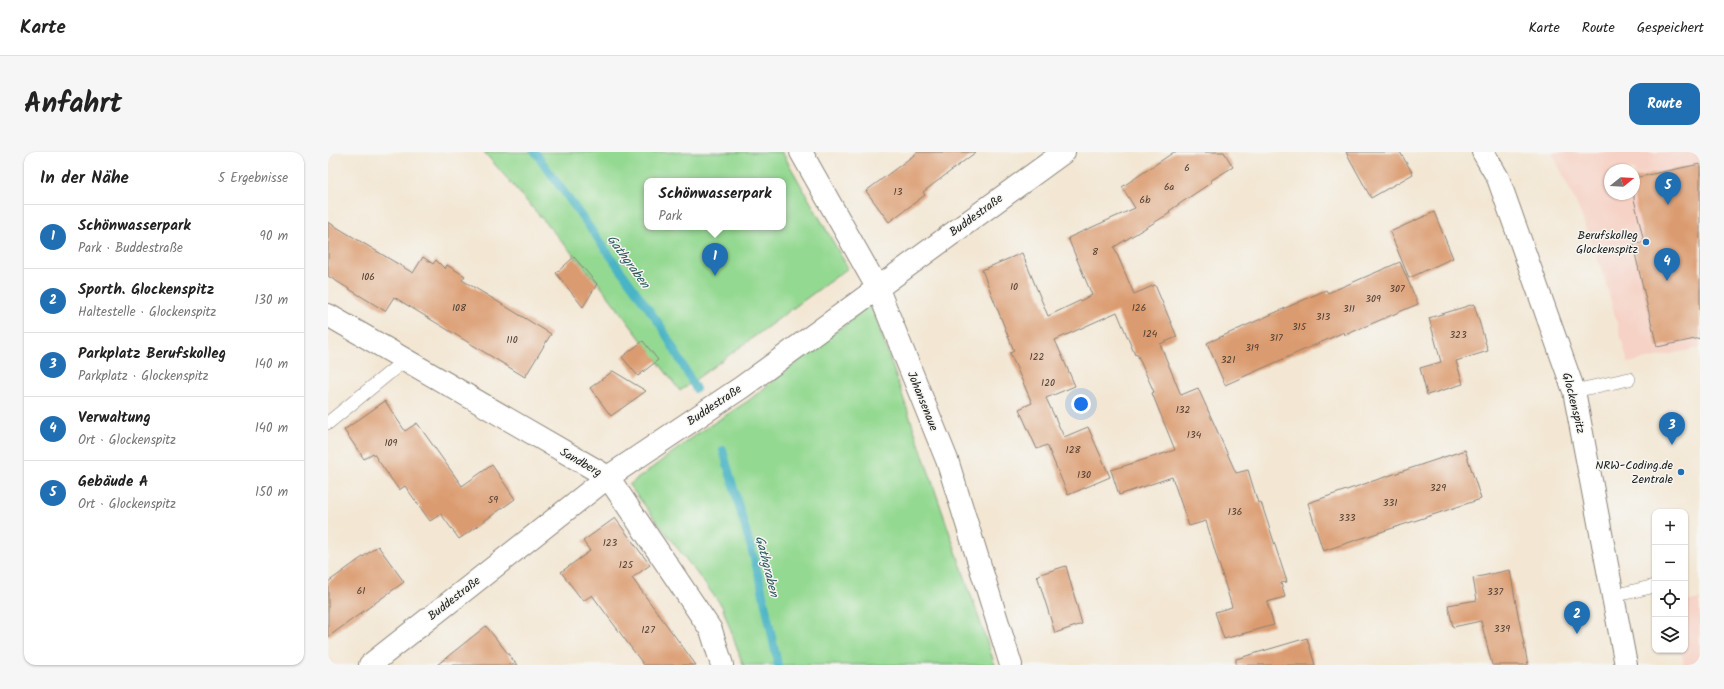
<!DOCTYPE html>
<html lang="de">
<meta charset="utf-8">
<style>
body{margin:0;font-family:Kalam,sans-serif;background:#f6f6f6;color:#222}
.controls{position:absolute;right:12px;bottom:12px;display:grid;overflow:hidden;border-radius:8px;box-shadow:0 1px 3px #0004}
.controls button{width:36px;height:36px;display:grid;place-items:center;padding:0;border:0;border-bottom:1px solid #e0e0e0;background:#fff;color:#222;font:20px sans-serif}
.compass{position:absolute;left:1276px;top:12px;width:36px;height:36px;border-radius:50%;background:#fff;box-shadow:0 1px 3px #0004;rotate:72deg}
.you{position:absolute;left:753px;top:252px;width:14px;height:14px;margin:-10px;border:3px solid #fff;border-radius:50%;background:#1a73e8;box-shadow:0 0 0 6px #1a73e833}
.badge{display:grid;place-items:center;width:26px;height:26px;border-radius:50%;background:#1f6fb2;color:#fff;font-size:13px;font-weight:700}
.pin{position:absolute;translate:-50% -33px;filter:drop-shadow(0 1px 2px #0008)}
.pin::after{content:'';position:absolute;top:21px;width:14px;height:12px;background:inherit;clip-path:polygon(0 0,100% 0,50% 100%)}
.popup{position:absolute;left:316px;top:26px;width:142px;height:52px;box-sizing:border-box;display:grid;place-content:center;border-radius:8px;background:#fff;filter:drop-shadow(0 1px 3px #0005);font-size:13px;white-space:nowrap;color:#767676}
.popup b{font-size:15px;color:#222}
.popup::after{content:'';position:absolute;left:50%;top:100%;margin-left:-8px;border:8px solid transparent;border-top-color:#fff}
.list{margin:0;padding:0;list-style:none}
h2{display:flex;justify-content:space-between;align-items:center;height:52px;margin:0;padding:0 16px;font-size:17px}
h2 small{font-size:13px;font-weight:400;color:#767676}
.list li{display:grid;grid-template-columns:26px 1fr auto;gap:12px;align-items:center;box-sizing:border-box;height:64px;padding:0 16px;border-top:1px solid #e0e0e0}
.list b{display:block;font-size:15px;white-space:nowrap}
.list p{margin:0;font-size:13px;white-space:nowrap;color:#767676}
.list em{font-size:13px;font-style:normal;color:#767676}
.icon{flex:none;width:22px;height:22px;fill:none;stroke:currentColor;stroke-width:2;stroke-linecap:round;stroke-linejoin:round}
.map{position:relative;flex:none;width:1372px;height:513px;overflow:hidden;border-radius:12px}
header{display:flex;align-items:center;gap:24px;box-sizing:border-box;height:56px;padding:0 20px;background:#fff;border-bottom:1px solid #e0e0e0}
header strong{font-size:19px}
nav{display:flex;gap:22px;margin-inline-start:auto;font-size:14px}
.intro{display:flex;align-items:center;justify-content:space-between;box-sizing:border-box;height:96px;padding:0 24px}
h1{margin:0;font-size:28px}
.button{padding:10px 18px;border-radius:12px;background:#1f6fb2;color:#fff;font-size:14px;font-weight:700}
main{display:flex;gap:24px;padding:0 24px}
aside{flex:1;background:#fff;border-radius:12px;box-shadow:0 1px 3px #0004}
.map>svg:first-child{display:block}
.built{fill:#f6d1c5;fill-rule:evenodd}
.green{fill:#94d992;stroke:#587a57;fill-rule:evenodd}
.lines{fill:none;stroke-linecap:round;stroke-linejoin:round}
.stream{stroke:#48b4c5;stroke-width:8}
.building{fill:#db9b6f}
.lane-casing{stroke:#888278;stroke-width:14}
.street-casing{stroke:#888278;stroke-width:24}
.secondary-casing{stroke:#888278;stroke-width:24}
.lane{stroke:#fff;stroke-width:13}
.street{stroke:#fff;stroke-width:22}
.secondary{stroke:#fff;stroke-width:22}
.poi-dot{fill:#1f6fb2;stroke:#f6f6f2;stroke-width:1.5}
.labels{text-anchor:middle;stroke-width:3;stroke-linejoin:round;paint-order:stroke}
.number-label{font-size:10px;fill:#4c3c31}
.street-label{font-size:12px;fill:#1c1c1c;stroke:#f6f6f2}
.poi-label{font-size:12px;fill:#1c1c1c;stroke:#f6f6f2;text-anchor:end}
.water-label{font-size:13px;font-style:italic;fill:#2e5960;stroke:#f6f6f2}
</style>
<header>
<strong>Karte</strong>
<nav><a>Karte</a><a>Route</a><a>Gespeichert</a></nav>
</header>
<div class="intro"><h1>Anfahrt</h1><a class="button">Route</a></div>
<main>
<aside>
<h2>In der Nähe<small>5 Ergebnisse</small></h2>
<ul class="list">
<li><span class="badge">1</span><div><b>Schönwasserpark</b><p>Park · Buddestraße</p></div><em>90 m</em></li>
<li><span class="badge">2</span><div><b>Sporth. Glockenspitz</b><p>Haltestelle · Glockenspitz</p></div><em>130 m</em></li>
<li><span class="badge">3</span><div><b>Parkplatz Berufskolleg</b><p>Parkplatz · Glockenspitz</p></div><em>140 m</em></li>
<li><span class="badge">4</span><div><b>Verwaltung</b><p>Ort · Glockenspitz</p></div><em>140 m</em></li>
<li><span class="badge">5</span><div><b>Gebäude A</b><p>Ort · Glockenspitz</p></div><em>150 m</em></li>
</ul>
</aside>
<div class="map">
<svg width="1372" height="513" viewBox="0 0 1372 513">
<rect width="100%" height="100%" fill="#f6f6f2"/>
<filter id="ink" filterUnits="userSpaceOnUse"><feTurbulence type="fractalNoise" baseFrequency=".025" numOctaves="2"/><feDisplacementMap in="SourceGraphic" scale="8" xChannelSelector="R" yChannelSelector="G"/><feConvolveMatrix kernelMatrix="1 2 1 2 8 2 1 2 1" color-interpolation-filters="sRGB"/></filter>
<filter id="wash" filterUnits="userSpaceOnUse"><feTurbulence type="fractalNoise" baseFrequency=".012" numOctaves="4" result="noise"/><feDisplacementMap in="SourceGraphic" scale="16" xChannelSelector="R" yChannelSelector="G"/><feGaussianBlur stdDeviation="0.9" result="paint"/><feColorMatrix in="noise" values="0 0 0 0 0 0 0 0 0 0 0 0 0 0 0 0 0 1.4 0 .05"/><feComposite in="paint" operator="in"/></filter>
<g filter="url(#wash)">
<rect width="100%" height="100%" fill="#f3e7d4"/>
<g class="built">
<path d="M1224,0H1372V196L1300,211L1276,124L1250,55ZM1282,18H1306V42H1282Z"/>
<path d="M1372,447V513H1356L1353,498H1357V450Z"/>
</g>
<g class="green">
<path d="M156,0H454L520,116L352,239L271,132ZM319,29H455V75H319Z"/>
<path d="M543,152L667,513H415L394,454L301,333L372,280L420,249Z"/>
</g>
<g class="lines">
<g class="stream">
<path d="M207,0L333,174L368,237"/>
<path d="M395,298L432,428L450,513"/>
</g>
</g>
<g id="blocks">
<g class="building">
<path d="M590,0H648L595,40L597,43L561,70L538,39Z"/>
<path d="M846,0H896L905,15L882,29L884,30L841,59L842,61L786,95L806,142L827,133L849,185L832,192L853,243L870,236L908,321L920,318L930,351L933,350L959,430L953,431L957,445L939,450L946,473L896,487L887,460L904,455L878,369L861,374L844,325L791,343L783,318L847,298L824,241L826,240L809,202L807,203L789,160L727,188L747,234L718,246L736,285L760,275L782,325L740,343L719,293L709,297L691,257L704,251L682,201L686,199L654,118L694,101L720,164L764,143L740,86L807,56L794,35Z"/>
<path d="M1018,0H1072L1085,22L1043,46Z"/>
<path d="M1372,12V186L1329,195L1305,93L1316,90L1306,47V26Z"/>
<path d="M1106,60L1125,106L1081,126L1062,80Z"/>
<path d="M0,70L85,121L95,105L105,112L108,108L117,117L119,113L137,124L134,128L223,182L197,225L66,145L57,159L0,124Z"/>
<path d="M246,105L269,132L255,155L228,121Z"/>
<path d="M1072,110L1090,152L1017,183L1016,180L897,233L879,191L998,138L1000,141Z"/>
<path d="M1146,152L1160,199L1128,209L1135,232L1099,243L1092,216L1113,210L1101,166Z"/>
<path d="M315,189L330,208L310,224L294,205Z"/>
<path d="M285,219L318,239L283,264L262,236Z"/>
<path d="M57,249L77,279L89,271L134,334L164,313L187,347L131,387L113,362L102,369L77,334L71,338L45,301L36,307L16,278Z"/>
<path d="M1137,298L1153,347L995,399L980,351Z"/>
<path d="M287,366L322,413L304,426L368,513H316L264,443L255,449L233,420L262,399L255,389Z"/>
<path d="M50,394L76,430L0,485V430Z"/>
<path d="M738,414L754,472L727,481L709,423Z"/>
<path d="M1182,418L1188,452L1200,513H1164L1153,469L1125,475L1120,453L1149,448L1145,426Z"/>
<path d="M158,474L189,513H109Z"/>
<path d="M979,486L987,513H908V507Z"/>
</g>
</g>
</g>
<g filter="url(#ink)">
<use href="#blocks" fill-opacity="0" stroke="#888278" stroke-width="1"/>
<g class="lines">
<defs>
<g id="lane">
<path d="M1246,239L1301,227"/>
<path d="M0,271L77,208"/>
<path d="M1285,444L1327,434"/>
</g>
<g id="street">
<path d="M473,0L549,135L619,308L683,513"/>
<path d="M0,163L280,325L383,478L394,513"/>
</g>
<g id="secondary">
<path d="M1155,0L1170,26L1246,239L1298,513"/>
<path d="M42,513L280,325L414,235L736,0"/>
</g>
</defs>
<use href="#lane" class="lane-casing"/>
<use href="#street" class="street-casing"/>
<use href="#secondary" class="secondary-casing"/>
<use href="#lane" class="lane"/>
<use href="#street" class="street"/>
<use href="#secondary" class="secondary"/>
</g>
</g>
<g class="poi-dot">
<circle cx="1318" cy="90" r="4"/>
<circle cx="1353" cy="320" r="4"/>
</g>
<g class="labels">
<g class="number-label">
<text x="859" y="19">6</text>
<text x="841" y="38">6a</text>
<text x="570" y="43">13</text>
<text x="817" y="51">6b</text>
<text x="767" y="103">8</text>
<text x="40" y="128">106</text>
<text x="686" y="138">10</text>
<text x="1069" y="140">307</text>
<text x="1045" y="150">309</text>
<text x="131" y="159">108</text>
<text x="811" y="159">126</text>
<text x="1021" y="160">311</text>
<text x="995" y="168">313</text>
<text x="971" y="178">315</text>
<text x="822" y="185">124</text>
<text x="1130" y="186">323</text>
<text x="948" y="189">317</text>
<text x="184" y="191">110</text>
<text x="924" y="199">319</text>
<text x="709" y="208">122</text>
<text x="900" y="211">321</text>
<text x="720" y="234">120</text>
<text x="855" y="261">132</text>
<text x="866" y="286">134</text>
<text x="63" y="294">109</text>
<text x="745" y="301">128</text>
<text x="756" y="326">130</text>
<text x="1110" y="339">329</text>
<text x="165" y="351">59</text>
<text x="1062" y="354">331</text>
<text x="907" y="363">136</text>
<text x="1019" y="369">333</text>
<text x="282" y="394">123</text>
<text x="298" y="416">125</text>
<text x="33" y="442">61</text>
<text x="1167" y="443">337</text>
<text x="1174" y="480">339</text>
<text x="320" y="481">127</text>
</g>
<g class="street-label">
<text transform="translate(648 63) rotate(-36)" y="4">Buddestraße</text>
<text transform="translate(595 249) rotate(68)" y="4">Johansenaue</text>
<text transform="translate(1246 251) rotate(76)" y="4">Glockenspitz</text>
<text transform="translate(386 253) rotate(-34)" y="4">Buddestraße</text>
<text transform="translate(253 310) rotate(30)" y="4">Sandberg</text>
<text transform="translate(126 446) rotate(-38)" y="4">Buddestraße</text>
</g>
<g class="poi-label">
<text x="1310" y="87">Berufskolleg<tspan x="1310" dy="14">Glockenspitz</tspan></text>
<text x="1345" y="317">NRW-Coding.de<tspan x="1345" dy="14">Zentrale</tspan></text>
</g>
<g class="water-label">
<text transform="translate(301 109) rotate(54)" y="5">Gathgraben</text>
<text transform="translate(440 414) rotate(76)" y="5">Gathgraben</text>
</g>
</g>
</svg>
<div class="controls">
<button>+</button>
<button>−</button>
<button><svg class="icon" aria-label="locate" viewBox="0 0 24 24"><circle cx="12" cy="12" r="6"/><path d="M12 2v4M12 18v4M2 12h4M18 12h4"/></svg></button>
<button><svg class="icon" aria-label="layers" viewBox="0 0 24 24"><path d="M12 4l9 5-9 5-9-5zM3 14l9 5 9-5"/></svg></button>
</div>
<svg class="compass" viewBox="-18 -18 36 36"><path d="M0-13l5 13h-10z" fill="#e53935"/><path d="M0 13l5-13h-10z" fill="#767676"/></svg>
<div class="you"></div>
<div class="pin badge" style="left:387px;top:124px">1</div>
<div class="popup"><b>Schönwasserpark</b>Park</div>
<div class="pin badge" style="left:1249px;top:482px">2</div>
<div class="pin badge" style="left:1344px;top:293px">3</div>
<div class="pin badge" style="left:1339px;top:129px">4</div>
<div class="pin badge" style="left:1340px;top:53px">5</div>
</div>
</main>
